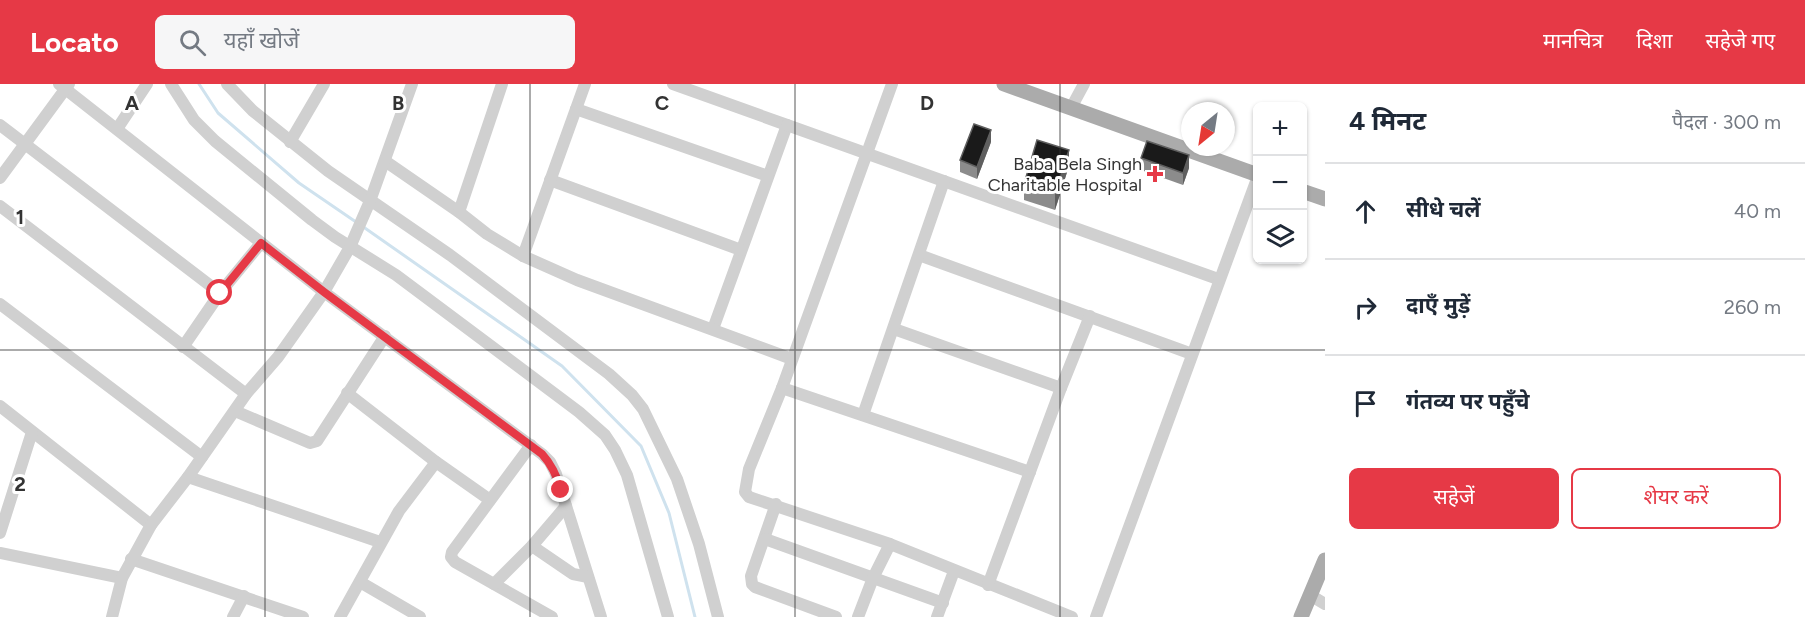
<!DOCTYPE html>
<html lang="hi">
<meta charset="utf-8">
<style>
body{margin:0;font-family:Figtree,"Noto Sans Devanagari",sans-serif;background:#f6f6f7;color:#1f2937}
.controls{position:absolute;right:18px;top:18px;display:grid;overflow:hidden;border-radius:9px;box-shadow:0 2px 4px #0004}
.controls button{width:54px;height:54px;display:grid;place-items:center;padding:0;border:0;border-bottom:2px solid #e0e1e3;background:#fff;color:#1f2937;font:30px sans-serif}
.compass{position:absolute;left:1181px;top:18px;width:54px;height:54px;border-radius:50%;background:#fff;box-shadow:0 2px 4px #0004;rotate:210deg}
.stop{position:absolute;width:18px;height:18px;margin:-14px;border:4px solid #e63946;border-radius:50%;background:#fff}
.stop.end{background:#e63946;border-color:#fff;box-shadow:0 2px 6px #0008}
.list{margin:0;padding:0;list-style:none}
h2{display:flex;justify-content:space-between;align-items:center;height:78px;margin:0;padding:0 24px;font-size:26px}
h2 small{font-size:20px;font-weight:400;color:#747a83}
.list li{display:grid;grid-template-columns:39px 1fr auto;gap:18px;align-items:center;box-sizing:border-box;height:96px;padding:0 24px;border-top:2px solid #e0e1e3}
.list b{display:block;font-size:22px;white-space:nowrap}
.list em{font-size:20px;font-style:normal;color:#747a83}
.actions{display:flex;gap:12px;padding:18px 24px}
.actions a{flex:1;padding:14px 0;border:2px solid #e63946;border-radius:9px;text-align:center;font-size:21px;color:#e63946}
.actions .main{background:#e63946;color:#fff}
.icon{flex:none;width:33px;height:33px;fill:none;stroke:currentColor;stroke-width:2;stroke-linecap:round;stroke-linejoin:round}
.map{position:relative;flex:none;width:1325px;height:533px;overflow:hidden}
header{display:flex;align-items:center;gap:36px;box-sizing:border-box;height:84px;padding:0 30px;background:#e63946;color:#fff}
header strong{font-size:28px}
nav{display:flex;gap:33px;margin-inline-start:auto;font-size:21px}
.search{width:420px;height:54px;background:#f6f6f7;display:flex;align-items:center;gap:15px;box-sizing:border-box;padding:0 21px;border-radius:9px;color:#747a83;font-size:22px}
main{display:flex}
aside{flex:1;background:#fff}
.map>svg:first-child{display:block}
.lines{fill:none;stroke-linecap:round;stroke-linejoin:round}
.stream{stroke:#cfe2ee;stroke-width:3}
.minor{stroke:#d0d0d0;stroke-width:12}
.major{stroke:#ababab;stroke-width:15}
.wall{fill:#8c8c8c}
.shaded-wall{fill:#5f5f5f}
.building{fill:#1a1a1a;stroke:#5f5f5f;stroke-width:1.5}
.route{stroke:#e63946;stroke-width:8}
.grid{fill:none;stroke:#333;stroke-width:1.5;stroke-opacity:0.55}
.poi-dot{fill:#e63946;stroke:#fff;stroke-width:2}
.labels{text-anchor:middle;stroke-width:6;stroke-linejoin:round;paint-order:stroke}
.poi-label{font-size:18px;fill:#333;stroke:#fff;text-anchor:end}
.grid-label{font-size:20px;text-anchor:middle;font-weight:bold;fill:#333;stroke:#fff;stroke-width:6;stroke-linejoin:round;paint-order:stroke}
</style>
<header>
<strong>Locato</strong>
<div class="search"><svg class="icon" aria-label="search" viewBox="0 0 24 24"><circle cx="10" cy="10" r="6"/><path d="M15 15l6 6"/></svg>यहाँ खोजें</div>
<nav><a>मानचित्र</a><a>दिशा</a><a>सहेजे गए</a></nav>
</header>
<main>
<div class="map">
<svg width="1325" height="533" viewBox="0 0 1325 533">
<rect width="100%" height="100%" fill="#fff"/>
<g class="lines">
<g class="stream">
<path d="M199,0L218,29L299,99L356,138"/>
<path d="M362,142L562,282L641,362L669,429L695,533"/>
</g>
<g class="minor">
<path d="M59,0L324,208L542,370L550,378L556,390L601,533"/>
<path d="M171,0L194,36L215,57L312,136L335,153L396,191L579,328L605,351L615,366L627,391L668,533"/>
<path d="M227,0L253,27L328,87L450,171L609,290L632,311L643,325L677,395L699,460L718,533"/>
<path d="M673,0L787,41L713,245"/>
<path d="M892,0L782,304L749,385L745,408L749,413L890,460L1072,533"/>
<path d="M1071,24L1084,0"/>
<path d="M576,25L768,92"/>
<path d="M0,41L220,209"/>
<path d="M787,41L1218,195"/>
<path d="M117,45L147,0"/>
<path d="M290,58L324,0"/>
<path d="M385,77L459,128L487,150L523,172L577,196L792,275"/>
<path d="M0,94L69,0"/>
<path d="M550,96L741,166"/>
<path d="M0,122L246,310"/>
<path d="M459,128L502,0"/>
<path d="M919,171L1192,270"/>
<path d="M523,172L585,0"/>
<path d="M0,220L202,373"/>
<path d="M894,245L1061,304"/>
<path d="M183,263L220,209L261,159"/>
<path d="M782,304L1030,388"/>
<path d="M347,309L436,378L490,416"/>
<path d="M0,322L151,441"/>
<path d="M235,327L310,359L317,357L385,252"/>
<path d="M863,331L944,97"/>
<path d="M531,361L452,468L451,473L455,478L552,533"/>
<path d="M188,393L380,458"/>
<path d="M776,420L751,492L752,500L755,503L836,533"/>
<path d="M0,449L32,348"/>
<path d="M765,455L943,519"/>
<path d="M532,462L573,490L588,493"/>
<path d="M0,469L122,494"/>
<path d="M131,475L303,533"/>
<path d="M360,498L420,533"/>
<path d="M494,500L532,462L566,422"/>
<path d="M988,501L1061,304L1090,232"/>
<path d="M1310,511L1325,520"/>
<path d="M112,533L122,494L151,441L188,393L246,310L278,273L324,208L350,163L370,117L412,0"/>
<path d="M233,533L244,512"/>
<path d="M340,533L399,427L436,378"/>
<path d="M858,533L873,494L890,460"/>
<path d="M937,533L954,487"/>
<path d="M1096,533L1258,92"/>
</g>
<g class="major">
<path d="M1004,0L1258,91"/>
<path d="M1302,107L1325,115"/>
<path d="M1301,533L1325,476"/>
</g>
</g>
<g class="wall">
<path d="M991,58L977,95L960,88V76Z"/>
<path d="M1141,74L1189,84L1183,101L1141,86Z"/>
<path d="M1069,82L1055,126L1024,116V100Z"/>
</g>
<g class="shaded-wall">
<path d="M991,46V58L977,95V83Z"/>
<path d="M1069,66V82L1055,126V109Z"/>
<path d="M1189,71V84L1183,101V89Z"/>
</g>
<g class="building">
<path d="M974,40L991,46L977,83L960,76Z"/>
<path d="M1037,56L1069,66L1055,109L1024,100Z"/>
<path d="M1147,57L1189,71L1183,89L1141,74Z"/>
</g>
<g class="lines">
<path class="route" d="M220,209L261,159L324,208L542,370C552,381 557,392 561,406"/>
</g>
<path class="grid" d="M265,0V533M530,0V533M795,0V533M1060,0V533M0,266H1325"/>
<path class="poi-dot" d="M1152 81h6v6h6v6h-6v6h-6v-6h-6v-6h6z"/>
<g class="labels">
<g class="poi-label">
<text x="1142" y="86">Baba Bela Singh<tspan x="1142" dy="21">Charitable Hospital</tspan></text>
</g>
</g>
<g class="grid-label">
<text x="132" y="26">A</text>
<text x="398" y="26">B</text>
<text x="662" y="26">C</text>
<text x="927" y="26">D</text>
<text x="20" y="140">1</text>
<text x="20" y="407">2</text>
</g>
</svg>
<div class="controls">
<button>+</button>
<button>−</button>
<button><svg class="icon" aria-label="layers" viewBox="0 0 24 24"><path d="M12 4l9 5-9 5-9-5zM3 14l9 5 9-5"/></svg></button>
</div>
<svg class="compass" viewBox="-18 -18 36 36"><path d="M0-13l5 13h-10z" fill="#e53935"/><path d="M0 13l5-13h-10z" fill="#747a83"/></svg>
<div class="stop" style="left:220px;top:209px"></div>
<div class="stop end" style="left:561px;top:406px"></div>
</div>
<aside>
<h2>4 मिनट<small>पैदल · 300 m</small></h2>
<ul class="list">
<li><svg class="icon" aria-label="ahead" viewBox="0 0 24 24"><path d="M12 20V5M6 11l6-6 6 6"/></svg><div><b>सीधे चलें</b></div><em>40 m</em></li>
<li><svg class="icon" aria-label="right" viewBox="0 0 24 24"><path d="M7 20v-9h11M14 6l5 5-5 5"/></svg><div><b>दाएँ मुड़ें</b></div><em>260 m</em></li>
<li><svg class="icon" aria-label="arrive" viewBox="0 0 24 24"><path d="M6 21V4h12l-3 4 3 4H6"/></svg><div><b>गंतव्य पर पहुँचे</b></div></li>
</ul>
<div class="actions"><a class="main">सहेजें</a><a>शेयर करें</a></div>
</aside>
</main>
